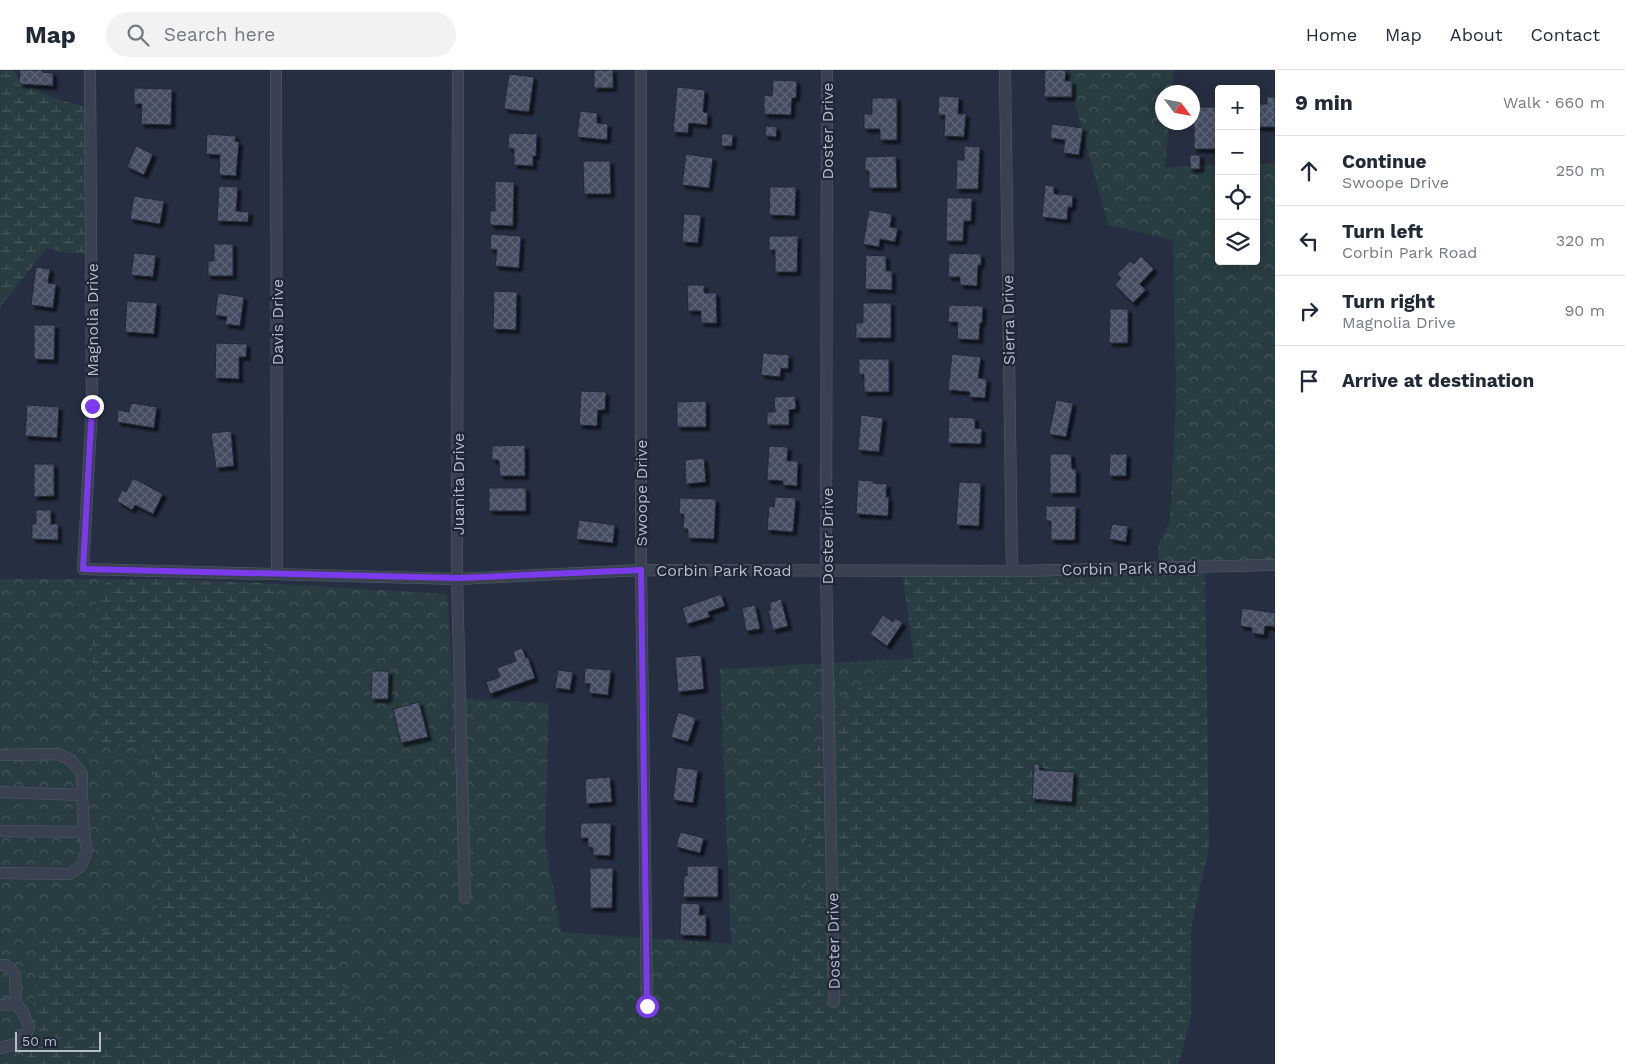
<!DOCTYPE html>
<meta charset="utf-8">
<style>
body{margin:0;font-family:"Work Sans",sans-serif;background:#f2f2f3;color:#1f2937}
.controls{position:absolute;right:15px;top:15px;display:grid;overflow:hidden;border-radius:5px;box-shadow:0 2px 12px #0003}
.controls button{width:45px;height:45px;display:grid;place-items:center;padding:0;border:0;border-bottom:1px solid #e0e1e3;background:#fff;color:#1f2937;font:25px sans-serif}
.compass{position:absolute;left:1155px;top:15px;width:45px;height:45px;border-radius:50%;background:#fff;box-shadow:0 2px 12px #0003;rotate:122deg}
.scale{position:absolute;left:15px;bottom:12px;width:86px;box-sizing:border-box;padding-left:5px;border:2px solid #b7bccb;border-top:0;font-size:14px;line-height:18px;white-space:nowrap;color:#b7bccb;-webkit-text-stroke:4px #1f2636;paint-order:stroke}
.stop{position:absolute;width:15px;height:15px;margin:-11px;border:4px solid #7c3aed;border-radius:50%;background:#fff}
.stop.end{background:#7c3aed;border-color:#fff;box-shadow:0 1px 5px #0008}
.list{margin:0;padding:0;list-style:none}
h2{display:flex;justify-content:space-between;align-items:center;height:65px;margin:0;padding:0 20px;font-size:21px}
h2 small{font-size:16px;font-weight:400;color:#747a83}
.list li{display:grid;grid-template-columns:32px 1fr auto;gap:15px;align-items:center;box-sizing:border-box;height:70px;padding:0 20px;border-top:1px solid #e0e1e3}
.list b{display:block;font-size:19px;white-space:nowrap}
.list p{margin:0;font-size:16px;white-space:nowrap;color:#747a83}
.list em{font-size:16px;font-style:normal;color:#747a83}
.icon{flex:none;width:28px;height:28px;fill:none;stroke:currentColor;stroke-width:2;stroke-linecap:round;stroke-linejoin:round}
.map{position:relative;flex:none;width:1275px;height:994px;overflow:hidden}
header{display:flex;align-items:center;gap:30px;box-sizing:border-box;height:70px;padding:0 25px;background:#fff;border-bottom:1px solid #e0e1e3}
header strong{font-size:24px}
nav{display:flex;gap:28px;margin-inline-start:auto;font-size:18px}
.search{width:350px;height:45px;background:#f2f2f3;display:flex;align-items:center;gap:12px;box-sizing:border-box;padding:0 18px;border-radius:28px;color:#747a83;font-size:19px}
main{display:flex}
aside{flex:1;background:#fff}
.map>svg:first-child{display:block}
.forest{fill:url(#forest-crowns)}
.wetland{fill:url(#wetland-marsh)}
.building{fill:url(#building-cross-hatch);stroke:#212838;filter:url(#shadow)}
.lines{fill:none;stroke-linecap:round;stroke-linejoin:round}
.street-casing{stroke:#555c6b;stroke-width:12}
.street{stroke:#3a4151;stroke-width:11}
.route{stroke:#7c3aed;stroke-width:6}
.labels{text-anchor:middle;stroke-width:4.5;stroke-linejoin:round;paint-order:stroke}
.street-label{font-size:16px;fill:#b7bccb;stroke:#1f2636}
</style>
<header>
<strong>Map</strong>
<div class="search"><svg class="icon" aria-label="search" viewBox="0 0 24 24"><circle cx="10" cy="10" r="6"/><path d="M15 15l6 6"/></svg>Search here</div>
<nav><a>Home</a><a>Map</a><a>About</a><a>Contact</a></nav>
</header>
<main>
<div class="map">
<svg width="1275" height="994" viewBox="0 0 1275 994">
<defs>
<pattern id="forest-crowns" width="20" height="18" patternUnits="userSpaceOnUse" patternTransform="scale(1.25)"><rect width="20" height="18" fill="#283c42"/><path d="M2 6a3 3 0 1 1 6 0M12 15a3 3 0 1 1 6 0" fill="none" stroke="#45565c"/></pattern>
<pattern id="wetland-marsh" width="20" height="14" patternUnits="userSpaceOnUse" patternTransform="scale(1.25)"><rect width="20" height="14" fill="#283c42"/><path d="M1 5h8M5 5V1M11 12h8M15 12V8" fill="none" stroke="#45565c"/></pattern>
<pattern id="building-cross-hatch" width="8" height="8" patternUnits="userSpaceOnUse" patternTransform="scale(1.25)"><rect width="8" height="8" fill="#454e63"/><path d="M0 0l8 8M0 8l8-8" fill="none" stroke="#5e6678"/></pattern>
<filter id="shadow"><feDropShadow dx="3.5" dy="3.5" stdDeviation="1" flood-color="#0009"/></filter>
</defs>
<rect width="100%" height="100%" fill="#262e41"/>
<g class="forest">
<path d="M1069,0H1174L1172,22H1162V52L1169,53L1165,97L1219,95V191H1256V94L1275,93V492L1205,491L1158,492L1159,474L1170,451L1176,330L1173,170L1108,155L1067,4Z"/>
<path d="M0,509H110L97,525L93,563L92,621L95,676H154L158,855L41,868L26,994H0Z"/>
<path d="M278,514L447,524L454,628L549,633L545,772L561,862L731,874L720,599L904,589L845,628L794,721L812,789L793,886L783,914L746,967L722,994H419L401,986L356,943L339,909L334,857L278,716V632L266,584Z"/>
</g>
<g class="wetland">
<path d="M0,0H13C26,18 62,33 85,36L87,184L63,182L47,178L1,236L0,240Z"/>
<path d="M1205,491L1209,777L1191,859V949L1178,994H722L746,967L783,914L793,886L812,789L794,721L845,627L904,589L914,588L902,500Z"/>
<path d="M110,509H174L278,514L266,584L278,632V716L334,857L339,909L356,943L401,986L419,994H26L41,868L158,855L154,677L95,676L92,621L93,563L97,525Z"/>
</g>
<g class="building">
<path d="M20,0H42V2L53,3V16L19,14Z"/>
<rect x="594" y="0" width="19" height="18"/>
<path d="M1045,0H1066L1065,11H1072V27H1044Z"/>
<path d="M509,4L534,7L529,42L504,39Z"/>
<path d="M773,10L797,11L796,28H792L791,45L764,44V25L772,26Z"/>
<path d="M677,17L705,20L703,42L708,43L707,55L689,53L688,63L673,62Z"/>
<path d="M134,18L172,19L171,55L141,54L142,34H134Z"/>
<path d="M939,26L959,27L958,44H966L964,67L944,66L945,45H938Z"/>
<path d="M1267,27H1275V57H1256V34H1267Z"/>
<path d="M872,28H897V70H880V59H864V44H872Z"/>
<path d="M1192,37H1219V79H1194V46H1192Z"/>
<path d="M580,41L597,43V53L608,54L607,70L577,67Z"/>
<path d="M1052,54L1083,58L1079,85L1063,83L1065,70L1050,68Z"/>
<path d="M766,56L777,57L776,67L765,66Z"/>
<path d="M509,63L537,64L536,86H533V96L514,95V79L508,78Z"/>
<path d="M207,64L236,66L235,71L239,72L236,106L219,105L220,85L206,84Z"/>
<path d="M722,64H733L732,76H721Z"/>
<path d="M136,76L153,84L144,105L127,97Z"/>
<path d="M964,76L980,77L978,119H956L957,90H964Z"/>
<path d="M686,84L713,88L709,118L682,115Z"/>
<rect x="1190" y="85" width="10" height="14"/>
<path d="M896,86L897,118H869V101H865V87Z"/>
<path d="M583,91H610L611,124H584Z"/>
<path d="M495,111L514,112L513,156L490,155V141H495Z"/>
<path d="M1045,115L1054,116V124L1073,125L1072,137H1068L1067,150L1042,147Z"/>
<path d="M219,116L238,117L236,141L249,142L248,152L217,151Z"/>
<path d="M770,117H796L795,146L769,145Z"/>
<path d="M134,126L164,131L160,154L130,149Z"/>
<path d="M947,128H972L971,151H964L963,171H946Z"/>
<path d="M869,140L892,144L890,157L898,158L895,172L880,169L879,177L863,174Z"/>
<path d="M684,144L701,145L698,173L682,172Z"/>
<path d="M491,164L521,166L519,198L495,196L497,180L490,179Z"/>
<path d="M769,166H798L797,202H775V180H769Z"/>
<path d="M214,174H233V206H208V191H214Z"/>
<path d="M134,183L156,185L153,207L131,205Z"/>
<path d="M949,183L981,184V195H978L977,216L960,215V207H948Z"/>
<path d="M866,185L886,186V201H892V220L865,219Z"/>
<path d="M1141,186L1154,199L1140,214L1146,220L1133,233L1115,215L1121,208L1117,204L1130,191L1134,194Z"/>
<path d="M36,197L50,199L48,213L56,214L53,238L31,235Z"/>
<path d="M687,215H704V223H716L717,253H701V241H688Z"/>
<path d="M494,221L517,222L516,260L493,259Z"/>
<path d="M218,223L244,227L240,256L225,254L227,247L215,245Z"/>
<path d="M127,231L157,233L154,264L125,262Z"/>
<path d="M863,233H891V268H856V253H863Z"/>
<path d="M949,235L983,236L982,253H980L979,270L957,269L958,252H948Z"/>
<path d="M1110,239H1128V273H1109Z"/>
<path d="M34,255H55L54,290L34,289Z"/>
<path d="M216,273L247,274L246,287H239V309L215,308Z"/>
<path d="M763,283L789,285L788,299L781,298L780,307L761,305Z"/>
<path d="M952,284L981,287L978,308L987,309L985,328L969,327L970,322L948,320Z"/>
<path d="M859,289H889V322H864V304L859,305Z"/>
<path d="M581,321L606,322L605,340H598L597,356L579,355Z"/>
<path d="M795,326L796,339L789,340V355H767V342H775L774,327Z"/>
<path d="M1056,330L1073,333L1066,367L1049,364Z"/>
<path d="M706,331V357H677V332Z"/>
<path d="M131,333L157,337L154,358L117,352L118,340L129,342Z"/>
<path d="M27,335L59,337L57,368L25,366Z"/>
<path d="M861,345L883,348L879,382L858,380Z"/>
<path d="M949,347L975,348V358L982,359L981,374L948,373Z"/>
<path d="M231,361L234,396L216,398L211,363Z"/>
<path d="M525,375V406H500L499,390H492V376Z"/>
<path d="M769,376L788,377L787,391H798L797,416L783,415V411L767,410Z"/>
<path d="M1050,384H1071L1072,399H1076V423H1050Z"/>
<path d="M1110,384H1127L1126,406H1109Z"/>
<path d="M704,388L706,412L686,414L685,390Z"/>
<path d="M34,394H54V426L34,427Z"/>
<path d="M133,408L163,424L153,444L135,435L132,440L117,431L122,420L126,422Z"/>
<path d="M858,410L873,411V413L887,414L886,427H889L888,446L856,444Z"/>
<path d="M959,412L981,413L979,456L956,455Z"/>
<rect x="489" y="418" width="37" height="23"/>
<path d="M775,427L796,428L793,462L767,460L769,436L774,437Z"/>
<path d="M680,428L716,429L714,469L688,468V459H683L684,444H679Z"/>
<path d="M1046,436H1076L1075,470H1051V451H1046Z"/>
<path d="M36,440H51V454H58V470L32,469V454H36Z"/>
<path d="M579,450L615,455L613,473L576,469Z"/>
<path d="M1112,454L1128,456L1126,472L1109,469Z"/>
<path d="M721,524L725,536L708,542L710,547L687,554L682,538Z"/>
<path d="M781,529L788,556L773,560L768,540H771L769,533Z"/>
<path d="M755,535L760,559L746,561L742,538Z"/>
<path d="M1242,538L1275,543V557L1265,556L1264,565L1252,563V558L1240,556Z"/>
<path d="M883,545L893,552L895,548L903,553L887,576L870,564Z"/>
<path d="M522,578L526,588L528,587L535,608L490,624L486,612L500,607L497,598L516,591L513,581Z"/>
<path d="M701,585L704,619L678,622L675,587Z"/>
<path d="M585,598L611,600L608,625L589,623L590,614L584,613Z"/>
<path d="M558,600L573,602L570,620L555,618Z"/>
<path d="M372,601H389L388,629H371Z"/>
<path d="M419,632L428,667L401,673L393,639Z"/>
<path d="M678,642L696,648L688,672L671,667Z"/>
<path d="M1034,694H1040L1039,700L1074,702L1072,732L1032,729Z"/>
<path d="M677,697L698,700L693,733L673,730Z"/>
<path d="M610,707L612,732L586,734L585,709Z"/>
<path d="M581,753H611L610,786L593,785V778L588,777V768H580Z"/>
<path d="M680,762L704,768L700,783L676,777Z"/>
<path d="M687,796H718V827H683L684,806H687Z"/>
<path d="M590,798H613L612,838H590Z"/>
<path d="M681,833L700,834L699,845H706V866L680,865Z"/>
</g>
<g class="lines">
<defs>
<g id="street">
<path d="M90,0L92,336L83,499L457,509L641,500L1012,501L1275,495"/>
<path d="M276,0L277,503"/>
<path d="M458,0L457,509L465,828"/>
<path d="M641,0V500L647,936"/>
<path d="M827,0L826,501L834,932"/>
<path d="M1005,0L1012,501"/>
<path d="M0,685L58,684L71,690L82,704V725"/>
<path d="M0,722L82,725L84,762L0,761"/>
<path d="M0,803L70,804L81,796L87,780L84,762"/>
<path d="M0,895H6L15,904L16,934L23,942L29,957C23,974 17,974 0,978"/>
<path d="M0,935L16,934"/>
</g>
</defs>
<use href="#street" class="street-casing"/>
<use href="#street" class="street"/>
</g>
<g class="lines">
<path class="route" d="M92,336L83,499L458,508L641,500L647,936"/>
</g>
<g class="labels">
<g class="street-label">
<text transform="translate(827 61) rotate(-90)" y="6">Doster Drive</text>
<text transform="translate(92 250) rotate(-90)" y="6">Magnolia Drive</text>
<text transform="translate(1008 250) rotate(-91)" y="6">Sierra Drive</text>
<text transform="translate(277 252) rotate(-90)" y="6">Davis Drive</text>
<text transform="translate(458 414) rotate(-90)" y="6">Juanita Drive</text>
<text transform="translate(641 423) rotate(-90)" y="6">Swoope Drive</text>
<text transform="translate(827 466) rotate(-90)" y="6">Doster Drive</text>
<text transform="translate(1129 498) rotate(-1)" y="6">Corbin Park Road</text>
<text x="724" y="506">Corbin Park Road</text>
<text transform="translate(833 871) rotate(-91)" y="6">Doster Drive</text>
</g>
</g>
</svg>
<div class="controls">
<button>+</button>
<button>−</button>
<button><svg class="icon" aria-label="locate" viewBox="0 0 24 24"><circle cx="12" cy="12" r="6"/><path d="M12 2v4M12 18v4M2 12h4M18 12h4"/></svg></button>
<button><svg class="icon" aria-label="layers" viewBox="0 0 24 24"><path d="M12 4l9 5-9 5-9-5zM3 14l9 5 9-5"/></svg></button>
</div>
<svg class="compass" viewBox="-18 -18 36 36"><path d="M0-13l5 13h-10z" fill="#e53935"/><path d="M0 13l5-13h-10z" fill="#747a83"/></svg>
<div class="scale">50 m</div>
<div class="stop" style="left:647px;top:936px"></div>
<div class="stop end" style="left:92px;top:336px"></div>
</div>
<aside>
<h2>9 min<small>Walk · 660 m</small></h2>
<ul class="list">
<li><svg class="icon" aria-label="ahead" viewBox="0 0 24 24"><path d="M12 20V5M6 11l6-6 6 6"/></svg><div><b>Continue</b><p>Swoope Drive</p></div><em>250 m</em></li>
<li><svg class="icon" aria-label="left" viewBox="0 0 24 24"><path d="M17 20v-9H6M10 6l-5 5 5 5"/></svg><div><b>Turn left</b><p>Corbin Park Road</p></div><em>320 m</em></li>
<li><svg class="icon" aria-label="right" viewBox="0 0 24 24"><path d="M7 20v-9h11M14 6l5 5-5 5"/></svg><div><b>Turn right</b><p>Magnolia Drive</p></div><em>90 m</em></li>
<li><svg class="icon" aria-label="arrive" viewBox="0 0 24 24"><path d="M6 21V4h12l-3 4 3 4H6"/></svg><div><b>Arrive at destination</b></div></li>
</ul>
</aside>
</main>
